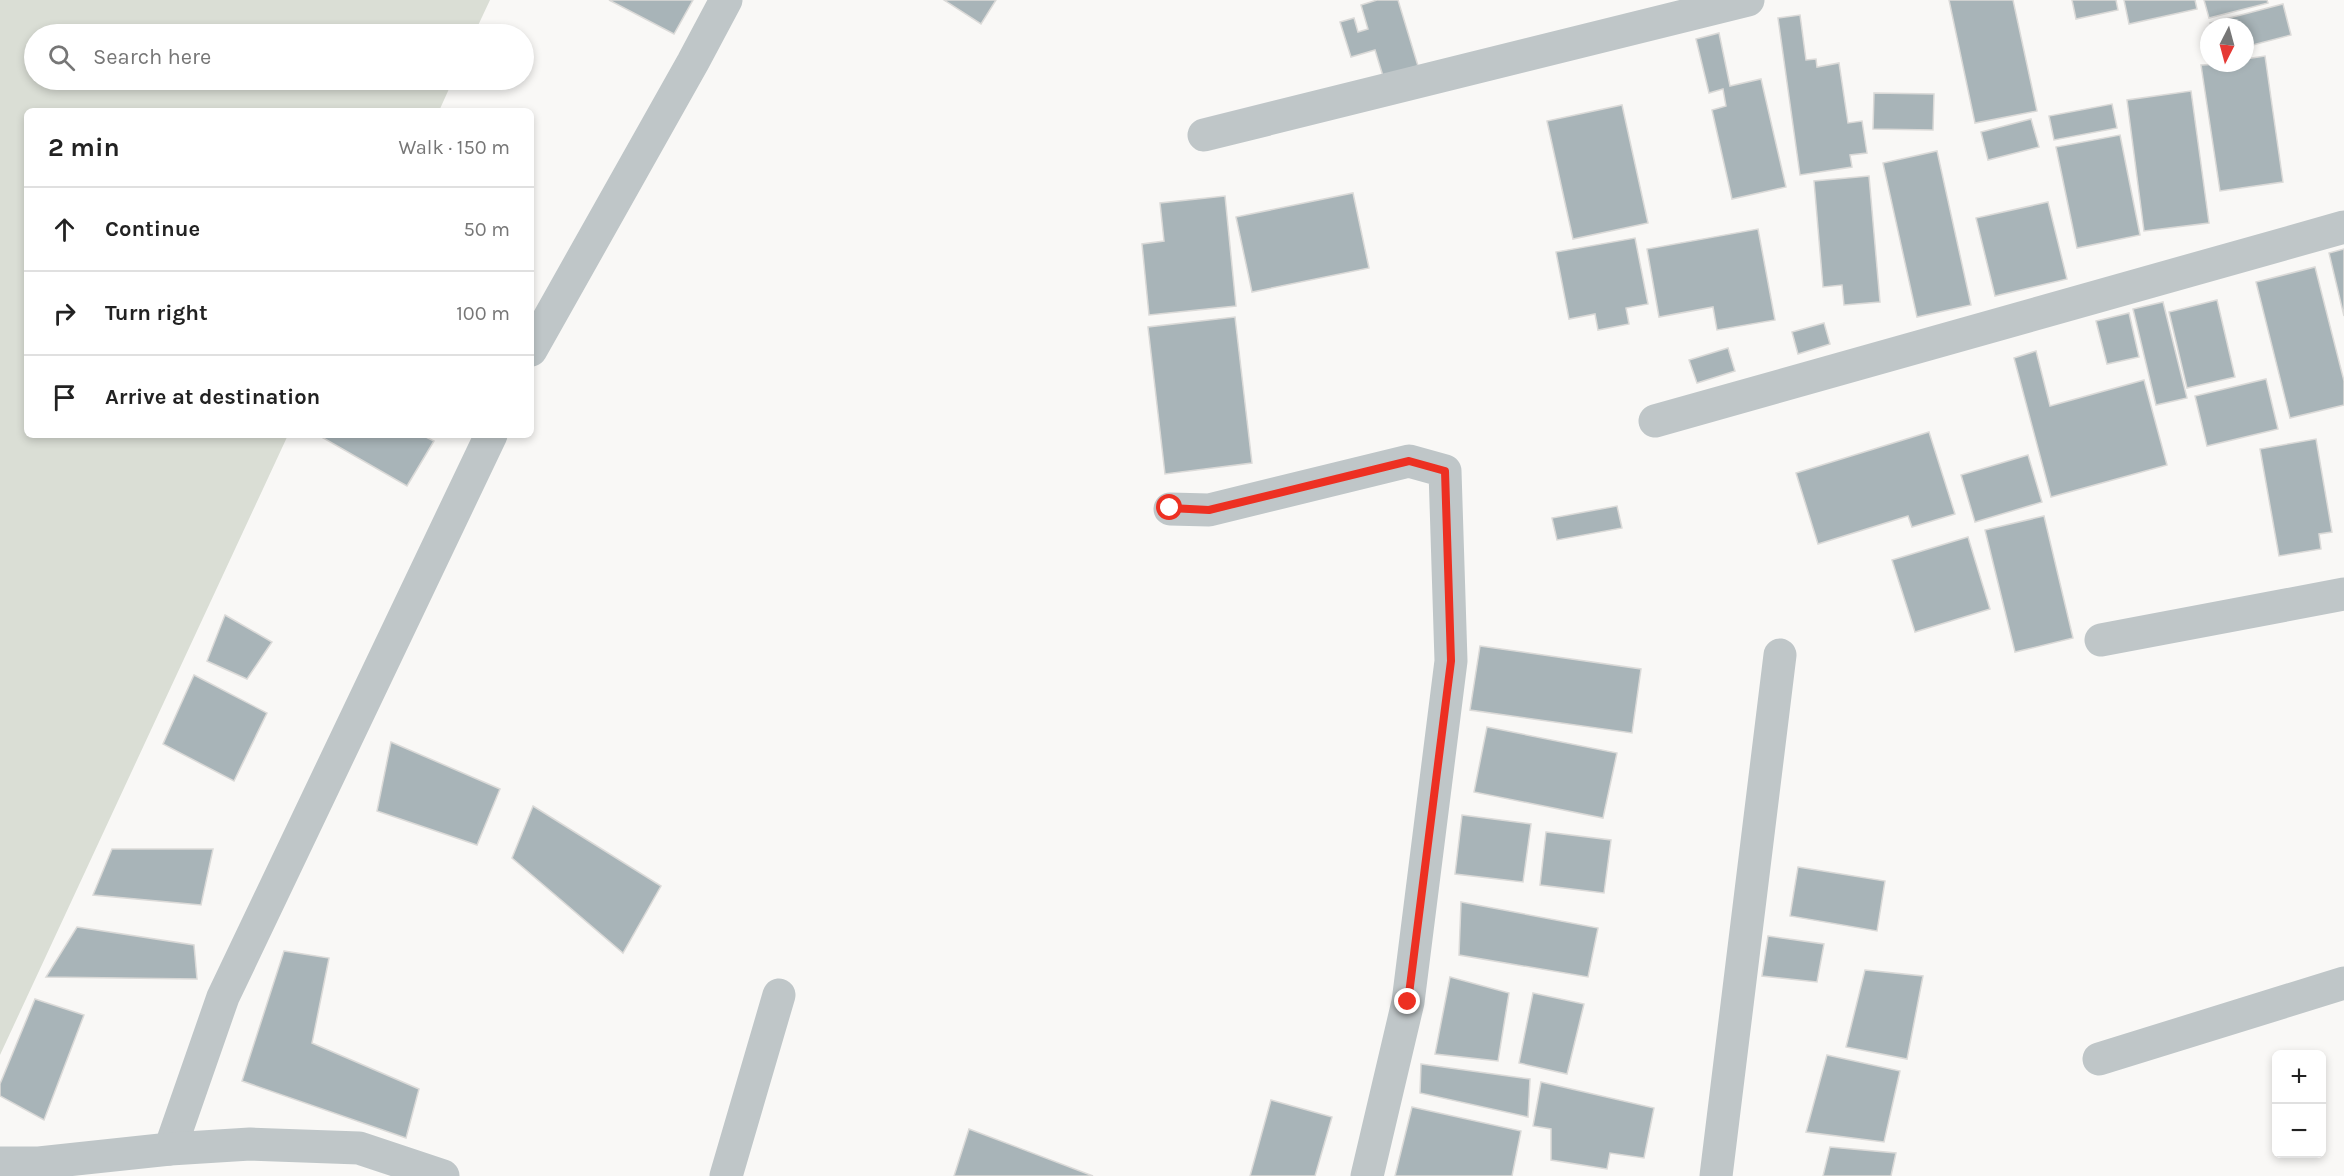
<!DOCTYPE html>
<meta charset="utf-8">
<style>
body{margin:0;font-family:Karla,sans-serif;background:#f2f2f2;color:#222}
.controls{position:absolute;right:18px;bottom:18px;display:grid;overflow:hidden;border-radius:9px;box-shadow:0 3px 9px #0003}
.controls button{width:54px;height:54px;display:grid;place-items:center;padding:0;border:0;border-bottom:2px solid #e0e0e0;background:#fff;color:#222;font:30px sans-serif}
.compass{position:absolute;left:2200px;top:18px;width:54px;height:54px;border-radius:50%;background:#fff;box-shadow:0 3px 9px #0003;rotate:186deg}
.stop{position:absolute;width:18px;height:18px;margin:-14px;border:4px solid #ed3022;border-radius:50%;background:#fff}
.stop.end{background:#ed3022;border-color:#fff;box-shadow:0 2px 6px #0008}
.list{margin:0;padding:0;list-style:none}
h2{display:flex;justify-content:space-between;align-items:center;height:78px;margin:0;padding:0 24px;font-size:26px}
h2 small{font-size:20px;font-weight:400;color:#767676}
.list li{display:grid;grid-template-columns:39px 1fr auto;gap:18px;align-items:center;box-sizing:border-box;height:84px;padding:0 24px;border-top:2px solid #e0e0e0}
.list b{display:block;font-size:22px;white-space:nowrap}
.list em{font-size:20px;font-style:normal;color:#767676}
.icon{flex:none;width:33px;height:33px;fill:none;stroke:currentColor;stroke-width:2;stroke-linecap:round;stroke-linejoin:round}
.map{position:relative;flex:none;width:2344px;height:1176px;overflow:hidden}
.search{position:absolute;background:#fff;box-shadow:0 3px 9px #0003;left:24px;top:24px;width:510px;height:66px;display:flex;align-items:center;gap:15px;box-sizing:border-box;padding:0 21px;border-radius:33px;color:#767676;font-size:22px}
.panel{position:absolute;background:#fff;box-shadow:0 3px 9px #0003;left:24px;top:108px;width:510px;height:330px;border-radius:9px}
.map>svg:first-child{display:block}
.green{fill:#daded5}
.building{fill:#a8b4b8;stroke:#dbdad8;stroke-width:1.5}
.lines{fill:none;stroke-linecap:round;stroke-linejoin:round}
.minor{stroke:#bfc6c8;stroke-width:33}
.route{stroke:#ed3022;stroke-width:8}
</style>
<div class="map">
<svg width="2344" height="1176" viewBox="0 0 2344 1176">
<rect width="100%" height="100%" fill="#f9f8f6"/>
<path class="green" d="M0,0H490L474,34H34V80H453L439,111H27V435H288L0,1055Z"/>
<g class="building">
<path d="M609,0H693L674,34Z"/>
<path d="M944,0H996L981,24Z"/>
<path d="M1377,0H1398L1418,66L1383,76L1375,50L1351,57L1340,22L1354,18L1358,32L1368,29L1361,5Z"/>
<path d="M1949,0H2013L2037,111L1975,123Z"/>
<path d="M2072,0H2116L2118,10L2076,19Z"/>
<path d="M2124,0H2195L2197,9L2129,24Z"/>
<path d="M2204,0H2267L2268,3L2209,18Z"/>
<path d="M2283,4L2291,35L2245,47V27H2211L2210,23Z"/>
<path d="M1800,15L1806,60L1816,59L1817,67L1839,63L1848,123L1862,121L1867,153L1850,155L1852,167L1800,175L1778,18Z"/>
<path d="M1719,33L1730,86L1761,79L1786,187L1732,199L1712,110L1726,106L1723,89L1709,93L1696,39Z"/>
<path d="M2265,56L2283,182L2220,191L2201,65L2245,63V59Z"/>
<path d="M2191,91L2209,223L2144,231L2127,100Z"/>
<path d="M1874,93L1934,94L1933,130L1873,129Z"/>
<path d="M2112,104L2117,128L2054,140L2049,116Z"/>
<path d="M1622,105L1648,223L1573,239L1547,121Z"/>
<path d="M2031,119L2039,147L1988,160L1981,132Z"/>
<path d="M2120,135L2140,235L2077,248L2056,147Z"/>
<path d="M1937,151L1971,305L1917,317L1883,163Z"/>
<path d="M1869,176L1880,302L1844,305L1842,285L1823,287L1814,181Z"/>
<path d="M1353,193L1369,268L1252,292L1236,217Z"/>
<path d="M1225,196L1236,306L1149,315L1142,244L1164,241L1160,203Z"/>
<path d="M2048,202L2067,279L1995,296L1976,218Z"/>
<path d="M1758,229L1775,320L1717,330L1713,307L1659,317L1647,249Z"/>
<path d="M1635,238L1648,304L1626,308L1629,324L1598,330L1595,314L1569,319L1556,252Z"/>
<path d="M2344,249V316L2329,253Z"/>
<path d="M2315,267L2344,381V405L2290,418L2256,282Z"/>
<path d="M2217,300L2235,377L2187,388L2169,312Z"/>
<path d="M2163,302L2187,398L2156,405L2133,309Z"/>
<path d="M2129,313L2139,357L2107,364L2096,321Z"/>
<path d="M1235,317L1252,463L1165,474L1148,327Z"/>
<path d="M1824,323L1830,344L1798,354L1792,332Z"/>
<path d="M1728,348L1735,371L1697,383L1689,360Z"/>
<path d="M2036,351L2050,406L2144,380L2167,465L2051,497L2014,358Z"/>
<path d="M2266,379L2278,429L2207,446L2195,396Z"/>
<path d="M1929,432L1955,514L1912,527L1908,516L1818,544L1796,473Z"/>
<path d="M318,435H422L434,441L407,486Z"/>
<path d="M2316,439L2332,532L2319,534L2321,549L2279,556L2260,449Z"/>
<path d="M2028,455L2042,502L1975,522L1961,475Z"/>
<path d="M1617,506L1622,528L1557,540L1552,518Z"/>
<path d="M2044,516L2073,638L2015,652L1985,530Z"/>
<path d="M1968,537L1990,609L1915,632L1892,560Z"/>
<path d="M225,615L272,642L247,679L207,661Z"/>
<path d="M1480,646L1641,669L1632,733L1470,710Z"/>
<path d="M194,675L267,713L234,781L163,744Z"/>
<path d="M1487,727L1617,753L1603,818L1474,792Z"/>
<path d="M391,742L500,789L477,845L377,811Z"/>
<path d="M533,806L661,886L623,953L512,858Z"/>
<path d="M1462,815L1531,824L1523,882L1455,874Z"/>
<path d="M1546,832L1611,840L1604,893L1540,885Z"/>
<path d="M112,849H213L201,905L93,895Z"/>
<path d="M1798,867L1885,881L1877,931L1790,916Z"/>
<path d="M1461,902L1598,928L1588,977L1459,955Z"/>
<path d="M77,927L194,945L197,979L46,977Z"/>
<path d="M1768,936L1824,944L1817,982L1762,976Z"/>
<path d="M284,951L329,958L312,1043L419,1089L406,1138L242,1081Z"/>
<path d="M1865,970L1923,976L1907,1059L1846,1047Z"/>
<path d="M1450,977L1509,993L1498,1061L1435,1054Z"/>
<path d="M1533,993L1584,1004L1567,1074L1519,1063Z"/>
<path d="M35,999L84,1015L44,1120L0,1096V1084Z"/>
<path d="M1827,1055L1900,1071L1884,1142L1806,1132Z"/>
<path d="M1421,1064L1530,1079L1528,1117L1420,1093Z"/>
<path d="M1541,1082L1654,1108L1644,1158L1610,1153L1607,1169L1551,1160V1129L1533,1126Z"/>
<path d="M1271,1100L1332,1117L1315,1176H1250Z"/>
<path d="M1412,1107L1521,1131L1512,1176H1395Z"/>
<path d="M969,1129L1093,1176H954Z"/>
<path d="M1830,1147L1896,1153L1891,1176H1823Z"/>
</g>
<g class="lines">
<g class="minor">
<path d="M1204,135L1748,0"/>
<path d="M531,350L693,62L726,0"/>
<path d="M1655,421L2344,227"/>
<path d="M1170,509L1209,510L1409,461L1445,471L1451,661L1408,1002L1367,1176"/>
<path d="M2101,640L2344,594"/>
<path d="M2099,1059L2344,983"/>
<path d="M170,1149L223,997L491,435"/>
<path d="M0,1163H39L170,1149L250,1144L359,1148L443,1176"/>
<path d="M726,1176L779,995"/>
<path d="M1716,1176L1780,655"/>
</g>
</g>
<g class="lines">
<path class="route" d="M1170,508L1209,510L1409,461L1445,471L1451,661L1408,1002"/>
</g>
</svg>
<div class="controls">
<button>+</button>
<button>−</button>
</div>
<svg class="compass" viewBox="-18 -18 36 36"><path d="M0-13l5 13h-10z" fill="#e53935"/><path d="M0 13l5-13h-10z" fill="#767676"/></svg>
<div class="stop" style="left:1170px;top:508px"></div>
<div class="stop end" style="left:1408px;top:1002px"></div>
<div class="search"><svg class="icon" aria-label="search" viewBox="0 0 24 24"><circle cx="10" cy="10" r="6"/><path d="M15 15l6 6"/></svg>Search here</div>
<section class="panel">
<h2>2 min<small>Walk · 150 m</small></h2>
<ul class="list">
<li><svg class="icon" aria-label="ahead" viewBox="0 0 24 24"><path d="M12 20V5M6 11l6-6 6 6"/></svg><div><b>Continue</b></div><em>50 m</em></li>
<li><svg class="icon" aria-label="right" viewBox="0 0 24 24"><path d="M7 20v-9h11M14 6l5 5-5 5"/></svg><div><b>Turn right</b></div><em>100 m</em></li>
<li><svg class="icon" aria-label="arrive" viewBox="0 0 24 24"><path d="M6 21V4h12l-3 4 3 4H6"/></svg><div><b>Arrive at destination</b></div></li>
</ul>
</section>
</div>
